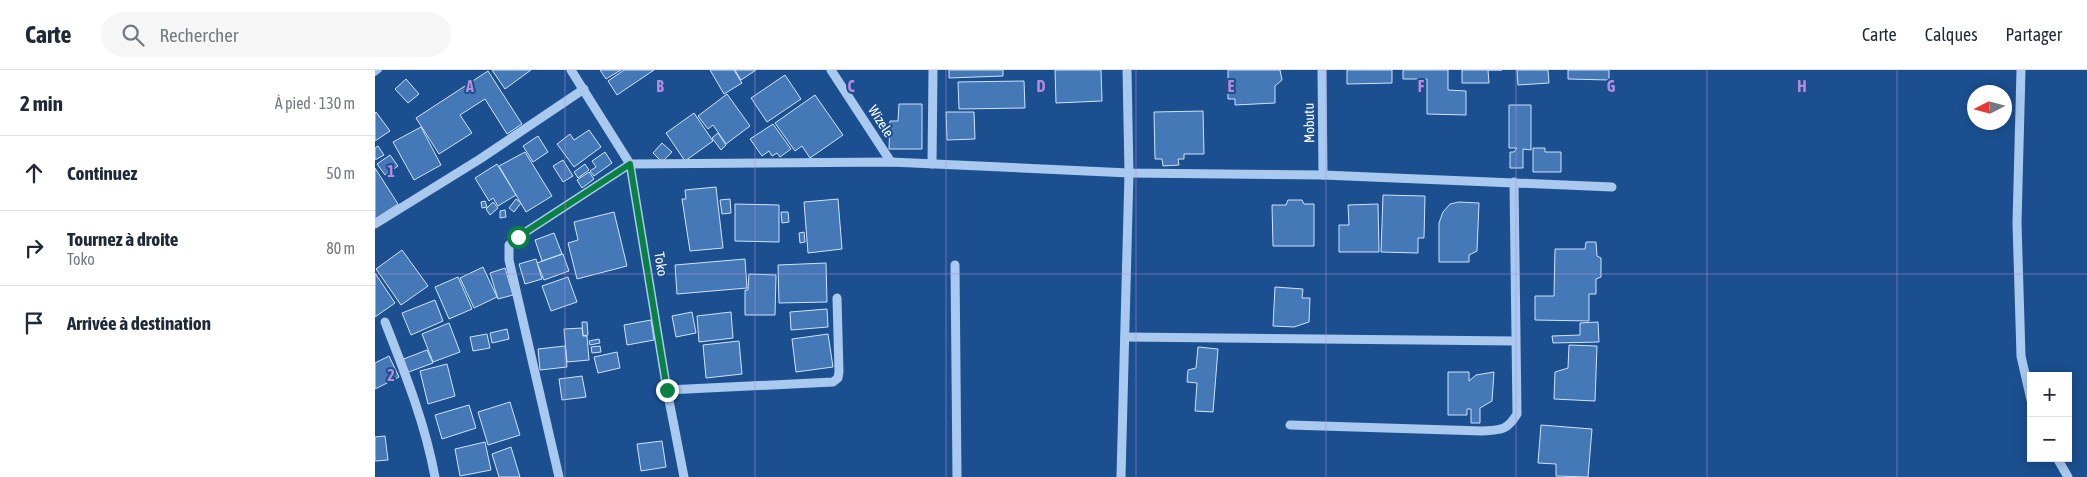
<!DOCTYPE html>
<html lang="fr">
<meta charset="utf-8">
<style>
body{margin:0;font-family:"Asap Condensed",sans-serif;background:#f6f6f7;color:#1f2937}
.controls{position:absolute;right:15px;bottom:15px;display:grid;overflow:hidden;border-radius:0px;box-shadow:0 2px 12px #0003}
.controls button{width:45px;height:45px;display:grid;place-items:center;padding:0;border:0;border-bottom:1px solid #e0e1e3;background:#fff;color:#1f2937;font:25px sans-serif}
.compass{position:absolute;left:1592px;top:15px;width:45px;height:45px;border-radius:50%;background:#fff;box-shadow:0 2px 12px #0003;rotate:264deg}
.stop{position:absolute;width:15px;height:15px;margin:-11px;border:4px solid #0b8043;border-radius:50%;background:#fff}
.stop.end{background:#0b8043;border-color:#fff;box-shadow:0 1px 5px #0008}
.list{margin:0;padding:0;list-style:none}
h2{display:flex;justify-content:space-between;align-items:center;height:65px;margin:0;padding:0 20px;font-size:21px}
h2 small{font-size:16px;font-weight:400;color:#747a83}
.list li{display:grid;grid-template-columns:32px 1fr auto;gap:15px;align-items:center;box-sizing:border-box;height:75px;padding:0 20px;border-top:1px solid #e0e1e3}
.list b{display:block;font-size:19px;white-space:nowrap}
.list p{margin:0;font-size:16px;white-space:nowrap;color:#747a83}
.list em{font-size:16px;font-style:normal;color:#747a83}
.icon{flex:none;width:28px;height:28px;fill:none;stroke:currentColor;stroke-width:2;stroke-linecap:round;stroke-linejoin:round}
.map{position:relative;flex:none;width:1712px;height:407px;overflow:hidden}
header{display:flex;align-items:center;gap:30px;box-sizing:border-box;height:70px;padding:0 25px;background:#fff;border-bottom:1px solid #e0e1e3}
header strong{font-size:24px}
nav{display:flex;gap:28px;margin-inline-start:auto;font-size:18px}
.search{width:350px;height:45px;background:#f6f6f7;display:flex;align-items:center;gap:12px;box-sizing:border-box;padding:0 18px;border-radius:28px;color:#747a83;font-size:19px}
main{display:flex}
aside{flex:1;background:#fff}
.map>svg:first-child{display:block}
.lines{fill:none;stroke-linecap:round;stroke-linejoin:round}
.stream{stroke:#9cc4f0;stroke-width:5.5}
.building{fill:#4478b7;stroke:#cfe3fa}
.minor{stroke:#a9c9ee;stroke-width:9}
.route{stroke:#0b8043;stroke-width:6}
.grid{fill:none;stroke:#b68bdc;stroke-width:1;stroke-opacity:0.55}
.labels{text-anchor:middle;stroke-width:4;stroke-linejoin:round;paint-order:stroke}
.street-label{font-size:14px;fill:#fff;stroke:#1b4f8f}
.grid-label{font-size:16px;text-anchor:middle;font-weight:bold;fill:#b68bdc;stroke:#1b4f8f;stroke-width:4;stroke-linejoin:round;paint-order:stroke}
</style>
<header>
<strong>Carte</strong>
<div class="search"><svg class="icon" aria-label="search" viewBox="0 0 24 24"><circle cx="10" cy="10" r="6"/><path d="M15 15l6 6"/></svg>Rechercher</div>
<nav><a>Carte</a><a>Calques</a><a>Partager</a></nav>
</header>
<main>
<aside>
<h2>2 min<small>À pied · 130 m</small></h2>
<ul class="list">
<li><svg class="icon" aria-label="ahead" viewBox="0 0 24 24"><path d="M12 20V5M6 11l6-6 6 6"/></svg><div><b>Continuez</b></div><em>50 m</em></li>
<li><svg class="icon" aria-label="right" viewBox="0 0 24 24"><path d="M7 20v-9h11M14 6l5 5-5 5"/></svg><div><b>Tournez à droite</b><p>Toko</p></div><em>80 m</em></li>
<li><svg class="icon" aria-label="arrive" viewBox="0 0 24 24"><path d="M6 21V4h12l-3 4 3 4H6"/></svg><div><b>Arrivée à destination</b></div></li>
</ul>
</aside>
<div class="map">
<svg width="1712" height="407" viewBox="0 0 1712 407">
<rect width="100%" height="100%" fill="#1b4f8f"/>
<g class="lines">
<path class="stream" d="M0,3L4,0"/>
</g>
<g class="building">
<path d="M117,0H156L130,19Z"/>
<path d="M225,0H246L231,9Z"/>
<path d="M249,0H279L242,25L233,11Z"/>
<path d="M335,0H359L367,13L349,24Z"/>
<path d="M360,0H381L366,10Z"/>
<path d="M574,0H628V6L574,8Z"/>
<path d="M680,0H726L727,31L681,33Z"/>
<path d="M853,0H905L907,10L900,16V33L860,35V29H853Z"/>
<path d="M972,0H1017V13L972,14Z"/>
<path d="M1028,0H1073V20L1091,21V45L1052,44V9H1028Z"/>
<path d="M1087,0H1127H1113L1114,13H1087Z"/>
<path d="M1142,0H1173L1174,13L1143,15Z"/>
<path d="M1193,0H1234V10L1193,9Z"/>
<path d="M113,1L147,54L132,64L110,29L85,45L97,63L64,84L41,48Z"/>
<path d="M410,5L426,29L392,52L376,28Z"/>
<path d="M31,9L44,24L33,33L20,19Z"/>
<path d="M649,11L650,38L584,39L583,12Z"/>
<path d="M352,24L375,56L351,74L338,55L333,59L323,46Z"/>
<path d="M440,25L468,65L435,88L427,76L420,81L400,53Z"/>
<path d="M524,34H547V79H514L515,51H523Z"/>
<path d="M1134,35H1156V80L1148,79V98H1135V82H1139L1142,78H1134Z"/>
<path d="M828,41L829,84H809V89H803L804,95L788,96L787,89H780L779,42Z"/>
<path d="M1,42L15,61L0,71V43Z"/>
<path d="M571,42H599L600,69L572,70Z"/>
<path d="M319,43L338,71L310,91L291,63Z"/>
<path d="M398,54L416,79L405,87L402,83L397,86L394,81L387,86L375,69Z"/>
<path d="M46,57L66,95L39,110L18,72Z"/>
<path d="M214,60L226,77L199,97L182,74L195,64L199,70Z"/>
<path d="M343,63L351,75L346,80L337,68Z"/>
<path d="M163,66L173,82L158,92L148,76Z"/>
<path d="M287,73L297,82L287,92L278,83Z"/>
<path d="M3,76L9,85L0,90V78Z"/>
<path d="M1158,78H1170V82H1186V102H1158Z"/>
<path d="M150,82L177,126L151,142L124,96Z"/>
<path d="M230,82L237,93L219,106L215,101L221,97L217,91Z"/>
<path d="M15,85L23,96L10,105L2,94Z"/>
<path d="M188,90L198,106L188,112L178,96Z"/>
<path d="M122,94L141,125L123,136L118,128L114,131L100,108Z"/>
<path d="M210,94L214,100L203,108L199,102Z"/>
<path d="M0,98L23,134L0,149Z"/>
<path d="M214,102L219,109L207,118L202,110Z"/>
<path d="M341,117L348,178L315,181L307,129H311L310,120Z"/>
<path d="M1008,125L1050,126L1049,168H1043V183L1006,182Z"/>
<path d="M141,129L146,133L139,142L134,138Z"/>
<path d="M355,129L356,143L347,144L345,130Z"/>
<path d="M463,129L467,179L433,183L429,132Z"/>
<path d="M913,130H927L929,134H939V176H898L897,135H911Z"/>
<path d="M110,131L112,137L107,138L106,132Z"/>
<path d="M118,132L123,138L115,145L111,139Z"/>
<path d="M1084,132L1104,133L1102,181L1094,185V192H1064V153L1068,142L1075,134Z"/>
<path d="M360,134L404,135V172L360,171Z"/>
<path d="M1003,134L1004,182H964V155H974L973,135Z"/>
<path d="M130,140L131,147L125,148V141Z"/>
<path d="M239,142L252,196L202,209L193,173L203,170L199,152Z"/>
<path d="M406,142H413L414,152L407,153Z"/>
<path d="M429,162L430,172L425,173L424,163Z"/>
<path d="M179,163L187,184L167,191L160,170Z"/>
<path d="M1211,172H1221L1222,186L1226,188V207L1221,209V224H1214V251L1160,250V226H1179L1180,179H1210Z"/>
<path d="M27,180L53,216L26,235L1,199Z"/>
<path d="M188,184L194,201L169,210L162,193Z"/>
<path d="M161,189L167,209L150,214L144,194Z"/>
<path d="M370,189L372,218L302,224L300,195Z"/>
<path d="M451,193L452,232L404,233L403,195Z"/>
<path d="M108,197L122,227L99,238L85,208Z"/>
<path d="M130,198L138,225L123,229L115,203Z"/>
<path d="M0,203L20,233L0,247Z"/>
<path d="M374,204L401,205L400,245H370V220H373Z"/>
<path d="M83,207L97,239L74,249L60,217Z"/>
<path d="M193,207L202,232L176,241L167,216Z"/>
<path d="M900,217L928,219L927,228H935L934,252L919,257L898,256Z"/>
<path d="M60,230L68,251L36,265L27,243Z"/>
<path d="M452,239L453,257L416,260L415,242Z"/>
<path d="M317,242L321,263L301,267L297,246Z"/>
<path d="M356,242L358,268L324,272L322,246Z"/>
<path d="M276,250L279,270L252,275L249,255Z"/>
<path d="M207,252H212L213,265L208,266Z"/>
<path d="M1223,252L1224,272L1178,273L1177,266L1205,265V253Z"/>
<path d="M74,253L85,282L58,292L47,264Z"/>
<path d="M207,258L208,266H212L214,290L192,292L189,259Z"/>
<path d="M132,259L134,269L117,273L115,263Z"/>
<path d="M112,264L115,278L98,281L95,267Z"/>
<path d="M453,264L458,297L421,302L417,269Z"/>
<path d="M224,269L225,273L215,275L214,271Z"/>
<path d="M364,271L367,304L331,308L328,275Z"/>
<path d="M1194,275L1222,276L1220,331L1179,329L1180,302L1193,298Z"/>
<path d="M190,276L192,297L165,300L163,279Z"/>
<path d="M225,276L226,282L217,283L216,277Z"/>
<path d="M823,277L843,279L838,342L820,341L822,313L812,312L813,300L821,298Z"/>
<path d="M52,280L58,293L31,303L26,290Z"/>
<path d="M242,282L245,298L223,303L219,287Z"/>
<path d="M14,286L24,307L0,319V293Z"/>
<path d="M72,294L80,326L53,334L45,301Z"/>
<path d="M1073,302H1094V311L1101,305L1119,302L1117,331L1105,338V353H1096V339H1092V345H1073Z"/>
<path d="M207,306L211,327L187,330L184,309Z"/>
<path d="M135,332L145,365L113,375L103,342Z"/>
<path d="M94,335L101,358L67,369L60,345Z"/>
<path d="M1166,355L1217,359L1213,407L1181,406V394L1163,393Z"/>
<path d="M10,366L13,390L0,391V367Z"/>
<path d="M287,371L291,397L266,401L262,374Z"/>
<path d="M110,372L116,400L85,406L80,379Z"/>
<path d="M136,377L145,407H124L117,384Z"/>
</g>
<g class="lines">
<g class="minor">
<path d="M196,0L255,94L292,320L309,407"/>
<path d="M456,0L516,92"/>
<path d="M947,0L948,105"/>
<path d="M1646,0L1642,153L1646,286L1656,330"/>
<path d="M557,94L558,0"/>
<path d="M0,154L105,89L209,19"/>
<path d="M580,195L582,407"/>
<path d="M10,252C30,303 50,353 60,407"/>
<path d="M750,267L1140,271"/>
<path d="M292,320L458,312L463,308L464,302L462,228"/>
<path d="M915,355L1107,361C1125,360 1132,361 1142,344L1139,112"/>
<path d="M1682,388L1693,407"/>
<path d="M184,407L134,190V175L143,167L255,94L516,92L754,103L948,105L1237,117"/>
<path d="M746,407L754,103L752,0"/>
</g>
</g>
<g class="lines">
<path class="route" d="M143,167L255,94L292,320"/>
</g>
<path class="grid" d="M190,0V407M380,0V407M571,0V407M761,0V407M951,0V407M1141,0V407M1332,0V407M1522,0V407M0,204H1712"/>
<g class="labels">
<g class="street-label">
<text transform="translate(506 51) rotate(57)" y="5">Wizele</text>
<text transform="translate(934 53) rotate(-91)" y="5">Mobutu</text>
<text transform="translate(286 194) rotate(81)" y="5">Toko</text>
</g>
</g>
<g class="grid-label">
<text x="95" y="22">A</text>
<text x="285" y="22">B</text>
<text x="476" y="22">C</text>
<text x="666" y="22">D</text>
<text x="856" y="22">E</text>
<text x="1046" y="22">F</text>
<text x="1236" y="22">G</text>
<text x="1427" y="22">H</text>
<text x="16" y="107">1</text>
<text x="16" y="311">2</text>
</g>
</svg>
<div class="controls">
<button>+</button>
<button>−</button>
</div>
<svg class="compass" viewBox="-18 -18 36 36"><path d="M0-13l5 13h-10z" fill="#e53935"/><path d="M0 13l5-13h-10z" fill="#747a83"/></svg>
<div class="stop" style="left:143px;top:167px"></div>
<div class="stop end" style="left:292px;top:320px"></div>
</div>
</main>
